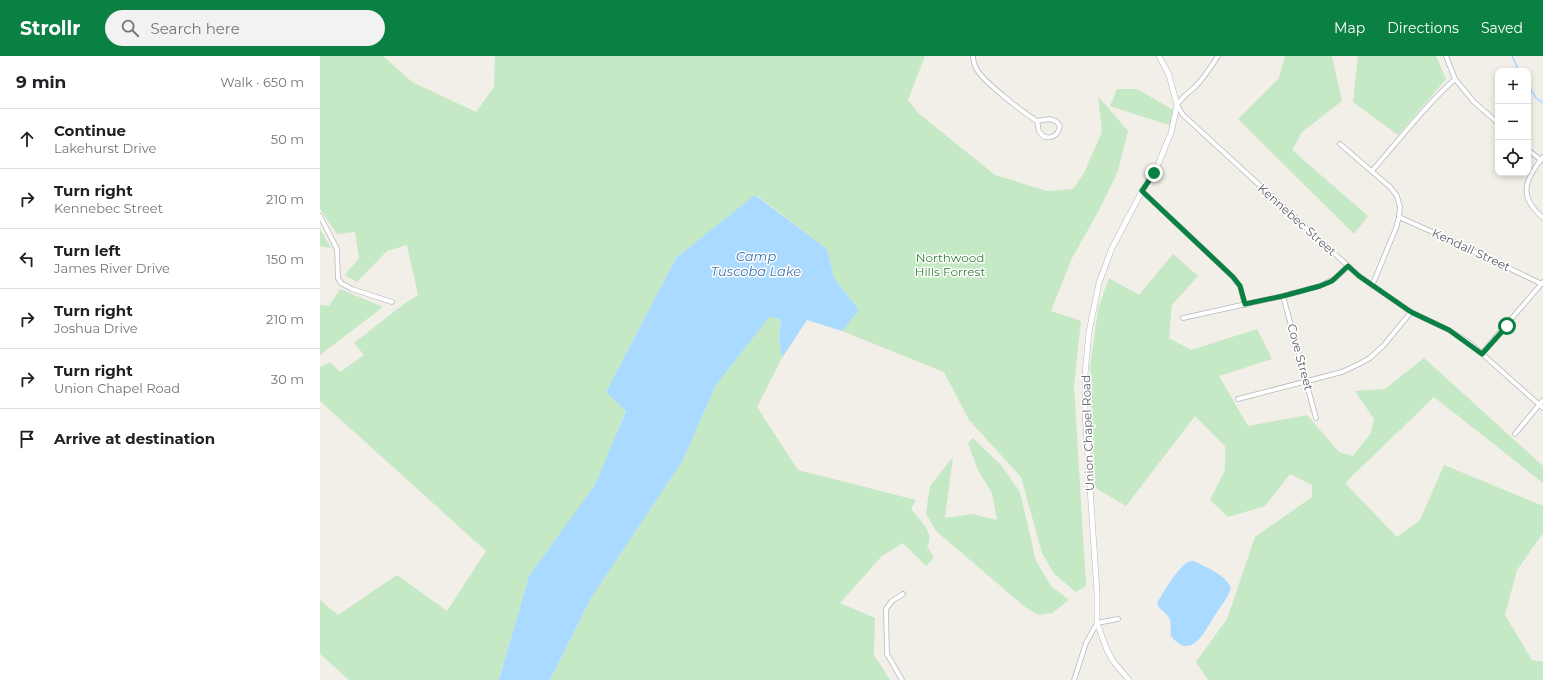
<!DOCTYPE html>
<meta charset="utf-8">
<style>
body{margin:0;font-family:Montserrat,sans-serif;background:#f2f2f2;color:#202124}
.controls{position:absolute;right:12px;top:12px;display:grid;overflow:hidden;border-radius:8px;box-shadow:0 2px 6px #0003}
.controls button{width:36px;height:36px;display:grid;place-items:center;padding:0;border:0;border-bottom:1px solid #e0e0e0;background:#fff;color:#202124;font:20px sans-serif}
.stop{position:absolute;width:12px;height:12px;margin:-9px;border:3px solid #0b8043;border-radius:50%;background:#fff}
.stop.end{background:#0b8043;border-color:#fff;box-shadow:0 1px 4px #0008}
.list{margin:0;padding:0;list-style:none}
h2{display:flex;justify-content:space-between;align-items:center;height:52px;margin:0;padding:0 16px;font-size:17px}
h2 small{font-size:13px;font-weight:400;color:#757577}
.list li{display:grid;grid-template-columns:26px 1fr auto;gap:12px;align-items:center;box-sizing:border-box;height:60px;padding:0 16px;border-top:1px solid #e0e0e0}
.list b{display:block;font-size:15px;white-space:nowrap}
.list p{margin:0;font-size:13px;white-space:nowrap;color:#757577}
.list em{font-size:13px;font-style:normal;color:#757577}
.icon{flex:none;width:22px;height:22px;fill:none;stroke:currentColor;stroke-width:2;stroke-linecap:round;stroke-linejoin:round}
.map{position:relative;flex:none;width:1223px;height:624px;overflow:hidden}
header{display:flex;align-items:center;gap:24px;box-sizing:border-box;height:56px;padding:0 20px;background:#0b8043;color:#fff}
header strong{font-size:19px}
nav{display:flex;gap:22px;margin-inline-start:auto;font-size:14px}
.search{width:280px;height:36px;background:#f2f2f2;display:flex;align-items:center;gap:10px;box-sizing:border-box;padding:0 14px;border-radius:22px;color:#757577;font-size:15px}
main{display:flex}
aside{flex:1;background:#fff}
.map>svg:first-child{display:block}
.green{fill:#c5e8c5}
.water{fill:#aadaff}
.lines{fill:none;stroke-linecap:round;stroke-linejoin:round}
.stream{stroke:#aadaff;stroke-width:1.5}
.minor-casing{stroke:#b5b8bc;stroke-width:5.5}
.tertiary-casing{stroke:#b5b8bc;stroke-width:6}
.minor{stroke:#fff;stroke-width:4}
.tertiary{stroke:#fff;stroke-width:5}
.route{stroke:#0b8043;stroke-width:5}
.labels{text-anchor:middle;stroke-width:3;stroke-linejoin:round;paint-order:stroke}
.street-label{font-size:12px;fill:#5f6368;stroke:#fff}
.park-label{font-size:12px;fill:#348238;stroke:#fff}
.water-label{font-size:13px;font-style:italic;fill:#4174aa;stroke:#fff}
</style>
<header>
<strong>Strollr</strong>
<div class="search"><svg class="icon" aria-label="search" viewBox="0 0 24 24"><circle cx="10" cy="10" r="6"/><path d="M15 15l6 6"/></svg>Search here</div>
<nav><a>Map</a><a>Directions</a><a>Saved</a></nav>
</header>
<main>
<aside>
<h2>9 min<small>Walk · 650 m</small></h2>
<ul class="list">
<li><svg class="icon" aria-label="ahead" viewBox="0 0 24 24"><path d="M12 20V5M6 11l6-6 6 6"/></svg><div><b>Continue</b><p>Lakehurst Drive</p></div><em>50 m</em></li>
<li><svg class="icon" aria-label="right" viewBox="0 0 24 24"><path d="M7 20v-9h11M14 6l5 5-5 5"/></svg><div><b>Turn right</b><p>Kennebec Street</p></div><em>210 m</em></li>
<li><svg class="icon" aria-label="left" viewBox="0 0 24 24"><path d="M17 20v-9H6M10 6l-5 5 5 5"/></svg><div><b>Turn left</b><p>James River Drive</p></div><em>150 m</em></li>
<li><svg class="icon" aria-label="right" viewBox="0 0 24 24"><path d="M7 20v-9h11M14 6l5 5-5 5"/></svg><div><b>Turn right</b><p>Joshua Drive</p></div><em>210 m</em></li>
<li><svg class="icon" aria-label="right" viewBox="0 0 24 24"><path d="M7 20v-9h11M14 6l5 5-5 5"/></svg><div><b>Turn right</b><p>Union Chapel Road</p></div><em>30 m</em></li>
<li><svg class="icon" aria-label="arrive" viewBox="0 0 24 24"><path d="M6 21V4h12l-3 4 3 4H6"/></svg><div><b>Arrive at destination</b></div></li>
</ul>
</aside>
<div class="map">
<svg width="1223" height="624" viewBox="0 0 1223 624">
<rect width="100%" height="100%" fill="#f1efe8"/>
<g class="green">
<path d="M0,0H63L92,26L156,56L174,31L175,0H605L588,44L598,57L675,119L727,135L753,133L764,117L782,76L778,40L808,75L798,115L779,154L751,204L731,255L761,265L754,329L766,530L756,536L734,518L722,497L701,421L649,364L624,316L522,275L539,254L514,222L507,193L436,139L356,202L286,336L306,354L276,429L209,520L179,624H29L0,598V544L18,559L77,519L127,555L166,495L0,345V311L10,306L20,316L44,299L34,287L84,248L98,239L87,189L67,195L37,226L25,219L39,202L35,176L17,178L0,153Z"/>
<path d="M965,0H1012L1022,45L982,76L972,94L1048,160L1034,178L918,63L959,22Z"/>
<path d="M1038,0H1116L1126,23L1078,79L1033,46Z"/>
<path d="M797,33H817L855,55L852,70L790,50Z"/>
<path d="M0,173L11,192L0,190Z"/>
<path d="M853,198L878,220L852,249L849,282L871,294L937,273L952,303L899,320L928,370L987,359L1019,396L1033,400L1051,377L1054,363L1035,335L1065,333L1104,302L1223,410V427L1114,341L1025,427L1077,481L1100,464L1124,409L1223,450V477L1197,514L1185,559L1212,604L1223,606V624H888L876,606L907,563L935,481L992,441V429L970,418L945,450L908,461L890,444L905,414V390L875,360L806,450L774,431L770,313L778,253L789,222L819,239Z"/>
<path d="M20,233L63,251L0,299V249L9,250Z"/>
<path d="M449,260L461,263L459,282L462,302L437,351L478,414L596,444L591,453C598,462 616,478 607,490L614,502L606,510L583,487L562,500L520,547L555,562L554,599L570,624H230L271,542L362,406L396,329Z"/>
<path d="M653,382L681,409L700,436L716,505L731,530L749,544L732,557L718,559L705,551L616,475L606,457L610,430L633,401L625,462L652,458L677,464L672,437L658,414L648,387Z"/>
</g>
<g class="water">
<path d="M435,139L507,193L514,222L539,254L522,275L487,264L462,302L459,282L461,263L449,261L396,329L362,406L271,542L230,624H179L209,520L275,429L306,355L286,336L356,202Z"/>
<path d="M871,505H874C887,512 905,518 911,532C908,542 900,551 895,559C885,575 871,606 851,580C850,574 852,566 848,560C843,554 840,555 837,547C844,536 859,508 871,505Z"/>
</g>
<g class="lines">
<g class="stream">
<path d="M1192,0L1199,15"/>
<path d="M1208,29L1216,42L1223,47"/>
</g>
<defs>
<g id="minor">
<path d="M653,0C653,4 654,8 656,12C662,25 704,57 717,65"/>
<path d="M898,0C891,11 884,22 875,31C868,37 862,41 857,49L863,59L1039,220L1091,256L1129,274L1151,288L1223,352"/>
<path d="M1126,0L1135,23L1154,46L1178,67"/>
<path d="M729,63L736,65L740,70C738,82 725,86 719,75C718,72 718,68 717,65Z"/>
<path d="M1020,88L1070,131L1077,140L1080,151L1079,161L1076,172L1052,230"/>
<path d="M1208,94L1221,104"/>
<path d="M1223,101C1204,125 1198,140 1223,162"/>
<path d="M1052,115C1079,84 1104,51 1135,23"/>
<path d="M822,135L913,221L920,230L925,249"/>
<path d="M0,160L17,193L18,222L21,227L32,233L72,246"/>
<path d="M1079,161L1128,183L1222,228"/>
<path d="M963,240L996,362"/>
<path d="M863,262L963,240L1000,230L1016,222L1028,210"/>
<path d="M1162,297L1223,226"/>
<path d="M918,343L1022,316L1039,308L1050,302L1064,289L1091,256"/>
<path d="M1195,378L1223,344"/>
<path d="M582,624L567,598L566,553L572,545L583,538"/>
<path d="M754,624L766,587L777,567L798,563"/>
</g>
<path id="tertiary" d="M809,624L793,605L787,594L777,567V537L765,356V319L769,276L779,227L792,192L822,135L837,111L851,77L857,49L849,19L839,0"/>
</defs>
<use href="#minor" class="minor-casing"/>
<use href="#tertiary" class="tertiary-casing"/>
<use href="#minor" class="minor"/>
<use href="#tertiary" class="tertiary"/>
</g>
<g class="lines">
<path class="route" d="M834,117L822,135L913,221L920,230L925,248L963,240L1000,230L1012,225L1028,210L1039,220L1091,256L1129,274L1162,298L1187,270"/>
</g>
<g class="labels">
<g class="street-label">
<text transform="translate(977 164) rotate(42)" y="4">Kennebec Street</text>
<text transform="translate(1151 194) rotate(25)" y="4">Kendall Street</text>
<text transform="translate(980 301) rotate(75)" y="4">Cove Street</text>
<text transform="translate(768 377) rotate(-92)" y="4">Union Chapel Road</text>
</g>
<g class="park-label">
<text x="630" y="206">Northwood<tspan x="630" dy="14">Hills Forrest</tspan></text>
</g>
<g class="water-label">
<text x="436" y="205">Camp<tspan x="436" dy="15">Tuscoba Lake</tspan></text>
</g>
</g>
</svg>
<div class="controls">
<button>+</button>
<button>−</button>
<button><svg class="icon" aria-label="locate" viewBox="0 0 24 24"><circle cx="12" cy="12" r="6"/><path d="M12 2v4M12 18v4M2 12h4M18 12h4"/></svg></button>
</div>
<div class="stop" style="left:1187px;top:270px"></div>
<div class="stop end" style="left:834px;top:117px"></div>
</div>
</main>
